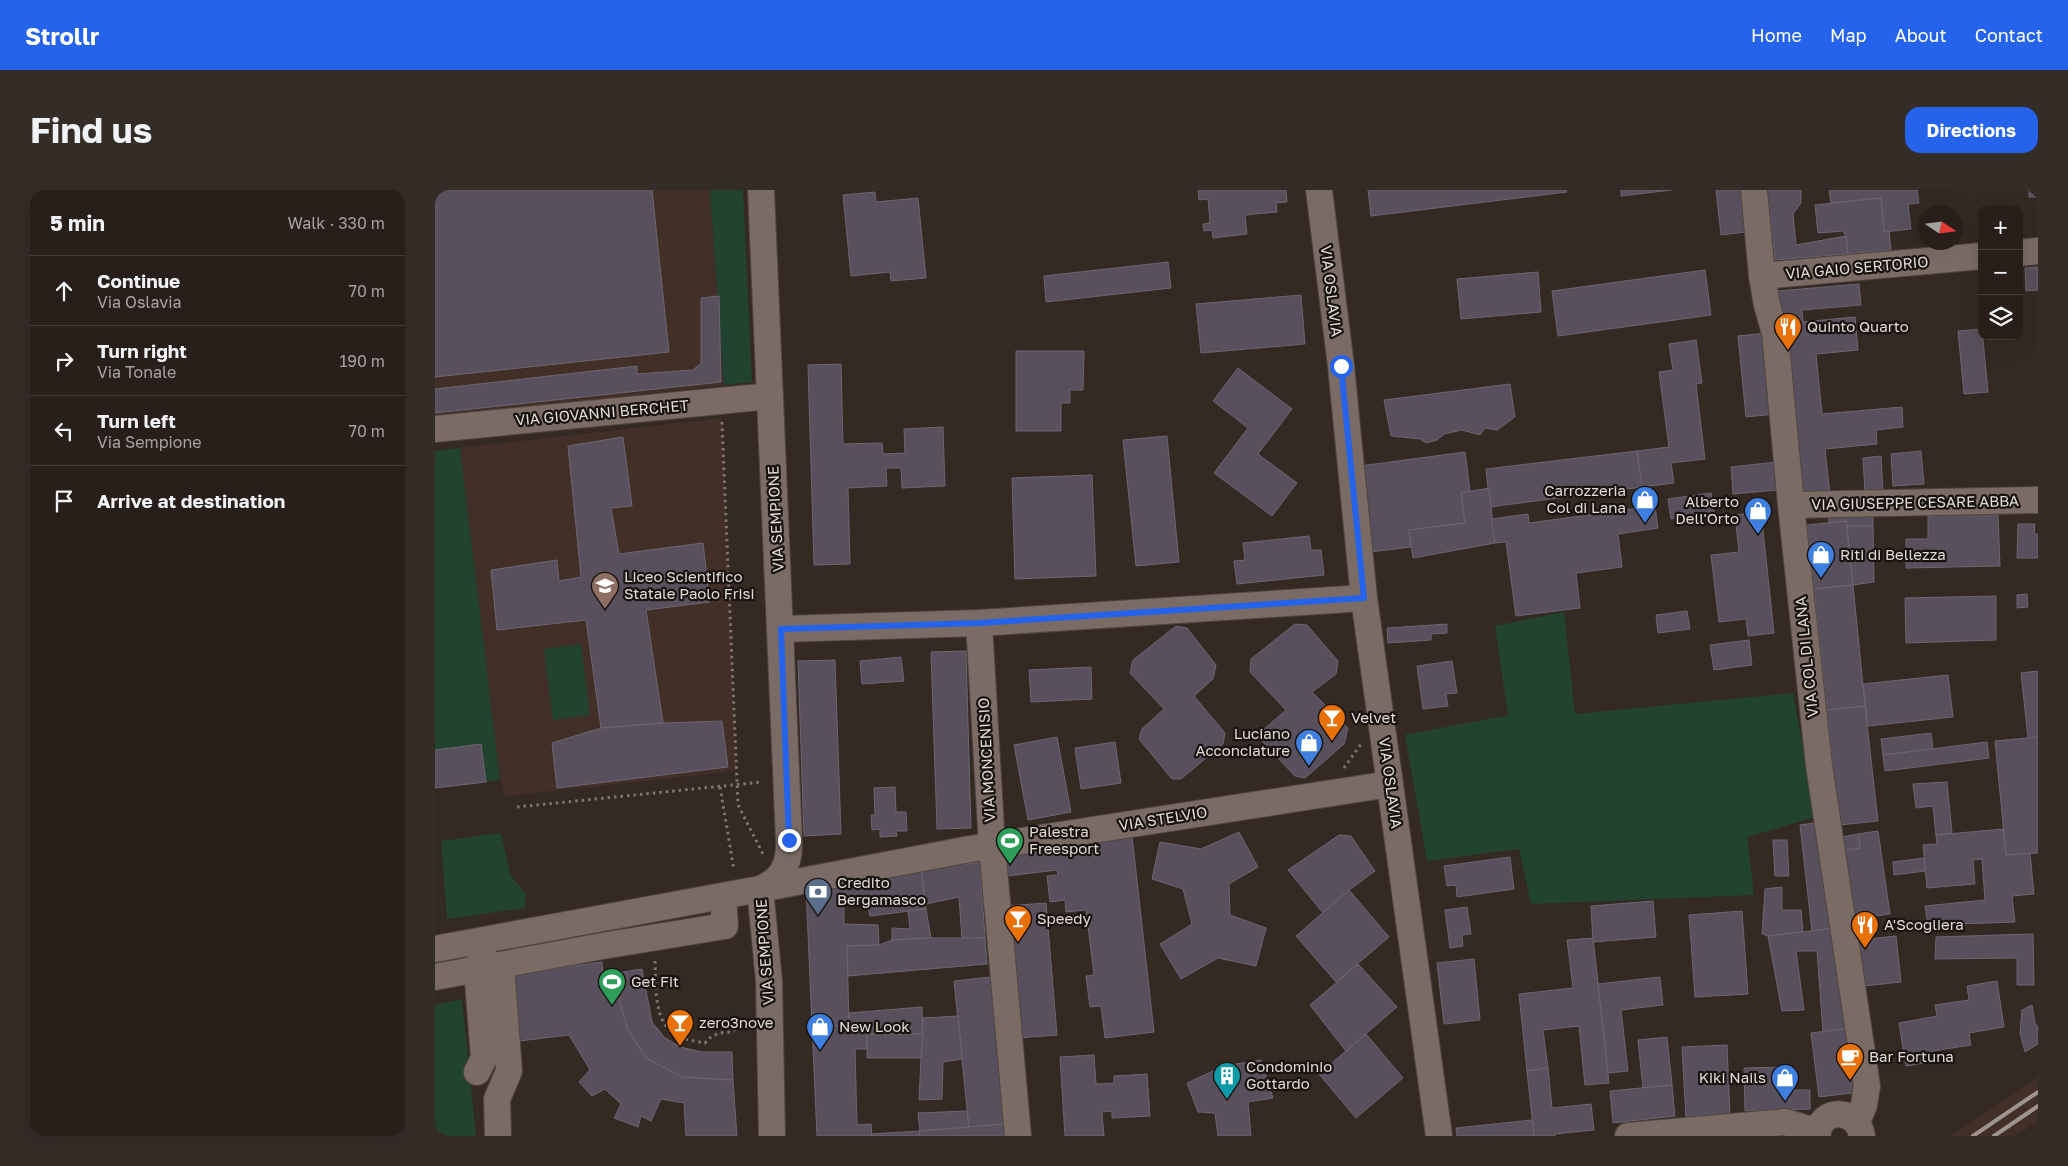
<!DOCTYPE html>
<meta charset="utf-8">
<style>
body{margin:0;font-family:"Golos Text",sans-serif;background:#342c27;color:#f1f3f6}
.controls{position:absolute;right:15px;top:15px;display:grid;overflow:hidden;border-radius:10px;box-shadow:0 5px 20px #0002}
.controls button{width:45px;height:45px;display:grid;place-items:center;padding:0;border:0;border-bottom:1px solid #443d39;background:#281f1a;color:#f1f3f6;font:25px sans-serif}
.compass{position:absolute;left:1483px;top:15px;width:45px;height:45px;border-radius:50%;background:#281f1a;box-shadow:0 5px 20px #0002;rotate:103deg}
.stop{position:absolute;width:15px;height:15px;margin:-11px;border:4px solid #2563eb;border-radius:50%;background:#fff}
.stop.end{background:#2563eb;border-color:#fff;box-shadow:0 1px 5px #0008}
.list{margin:0;padding:0;list-style:none}
h2{display:flex;justify-content:space-between;align-items:center;height:65px;margin:0;padding:0 20px;font-size:21px}
h2 small{font-size:16px;font-weight:400;color:#a5a2a2}
.list li{display:grid;grid-template-columns:32px 1fr auto;gap:15px;align-items:center;box-sizing:border-box;height:70px;padding:0 20px;border-top:1px solid #443d39}
.list b{display:block;font-size:19px;white-space:nowrap}
.list p{margin:0;font-size:16px;white-space:nowrap;color:#a5a2a2}
.list em{font-size:16px;font-style:normal;color:#a5a2a2}
.icon{flex:none;width:28px;height:28px;fill:none;stroke:currentColor;stroke-width:2;stroke-linecap:round;stroke-linejoin:round}
.map{position:relative;flex:none;width:1603px;height:946px;overflow:hidden;border-radius:15px}
header{display:flex;align-items:center;gap:30px;box-sizing:border-box;height:70px;padding:0 25px;background:#2563eb;color:#fff}
header strong{font-size:24px}
nav{display:flex;gap:28px;margin-inline-start:auto;font-size:18px}
.intro{display:flex;align-items:center;justify-content:space-between;box-sizing:border-box;height:120px;padding:0 30px}
h1{margin:0;font-size:35px}
.button{padding:12px 22px;border-radius:15px;background:#2563eb;color:#fff;font-size:18px;font-weight:700}
main{display:flex;gap:30px;padding:0 30px}
aside{flex:1;background:#281f1a;border-radius:15px;box-shadow:0 5px 20px #0002}
.map>svg:first-child{display:block}
.built{fill:#423028}
.green{fill:#22432f}
.building{fill:#58515d;stroke:#6d6672}
.lines{fill:none;stroke-linecap:round;stroke-linejoin:round}
.minor-casing{stroke:#504541;stroke-width:28}
.path{stroke:#807570;stroke-width:3;stroke-dasharray:2.5 4;stroke-linecap:butt}
.minor{stroke:#7a6b65;stroke-width:26}
.rail{stroke:#9e948f;stroke-width:4}
.route{stroke:#2563eb;stroke-width:6}
.labels{text-anchor:middle;stroke-width:4.5;stroke-linejoin:round;paint-order:stroke}
.street-label{font-size:15px;fill:#e2dad6;stroke:#191310}
.poi-label{font-size:15px;fill:#e2dad6;stroke:#191310;text-anchor:start}
</style>
<header>
<strong>Strollr</strong>
<nav><a>Home</a><a>Map</a><a>About</a><a>Contact</a></nav>
</header>
<div class="intro"><h1>Find us</h1><a class="button">Directions</a></div>
<main>
<aside>
<h2>5 min<small>Walk · 330 m</small></h2>
<ul class="list">
<li><svg class="icon" aria-label="ahead" viewBox="0 0 24 24"><path d="M12 20V5M6 11l6-6 6 6"/></svg><div><b>Continue</b><p>Via Oslavia</p></div><em>70 m</em></li>
<li><svg class="icon" aria-label="right" viewBox="0 0 24 24"><path d="M7 20v-9h11M14 6l5 5-5 5"/></svg><div><b>Turn right</b><p>Via Tonale</p></div><em>190 m</em></li>
<li><svg class="icon" aria-label="left" viewBox="0 0 24 24"><path d="M17 20v-9H6M10 6l-5 5 5 5"/></svg><div><b>Turn left</b><p>Via Sempione</p></div><em>70 m</em></li>
<li><svg class="icon" aria-label="arrive" viewBox="0 0 24 24"><path d="M6 21V4h12l-3 4 3 4H6"/></svg><div><b>Arrive at destination</b></div></li>
</ul>
</aside>
<div class="map">
<svg width="1603" height="946" viewBox="0 0 1603 946">
<rect width="100%" height="100%" fill="#352923"/>
<g class="built">
<path d="M0,0H275L289,195L0,228Z"/>
<path d="M287,228L301,581L70,606L65,590L25,258Z"/>
<path d="M1603,887V931L1580,946H1516Z"/>
</g>
<g class="green">
<path d="M275,0H308L317,192L289,195Z"/>
<path d="M25,258L65,590L0,598V261Z"/>
<path d="M1129,422L1140,524L1358,503L1381,627L1312,647L1319,705L1096,714L1084,659L992,671L970,545L1073,525L1060,436Z"/>
<path d="M146,454L155,525L118,530L109,459Z"/>
<path d="M66,643L76,686L91,704L90,718L12,729L6,651Z"/>
<path d="M27,809L41,946H0V815Z"/>
</g>
<g class="building">
<path d="M0,0H217L234,162L0,187Z"/>
<path d="M763,0H851L852,12L841,13L842,22L810,25L812,44L778,48L777,40L769,41L768,34L775,33L773,9L764,10Z"/>
<path d="M933,0H1131L1132,2L936,26Z"/>
<path d="M1186,0H1237L1186,6Z"/>
<path d="M1281,0H1307L1311,42L1286,45Z"/>
<path d="M1332,0H1366V13L1358,24L1361,55L1411,46L1413,64L1340,70Z"/>
<path d="M1394,0H1482L1484,13L1473,14L1476,39L1449,42L1446,8L1396,13Z"/>
<rect x="1594" y="0" width="9" height="7"/>
<path d="M440,2L441,12L483,8L491,88L456,91L455,82L416,86L408,5Z"/>
<path d="M1446,8L1449,42L1454,41L1456,60L1413,64L1411,46L1408,41L1383,43L1380,15Z"/>
<path d="M733,72L736,98L611,112L609,86Z"/>
<path d="M1603,77V100L1591,101L1590,78Z"/>
<path d="M1270,80L1276,125L1123,146L1117,101Z"/>
<path d="M1103,82L1106,122L1026,129L1022,89Z"/>
<path d="M1424,94L1426,115L1367,120L1368,132L1420,127L1423,160L1381,164L1387,224L1467,217L1468,237L1441,240L1442,254L1390,259L1395,306L1362,309L1343,101Z"/>
<path d="M866,105L870,154L766,163L761,114Z"/>
<path d="M284,106L286,192L0,223V199L202,176V184L258,180L266,173V108Z"/>
<path d="M1547,139L1553,202L1529,204L1523,141Z"/>
<path d="M1331,143L1340,224L1311,227L1303,146Z"/>
<path d="M1261,150L1267,193L1261,194L1270,269L1236,273L1239,293L1207,297L1202,261L1234,257L1224,182L1238,180L1234,154Z"/>
<path d="M581,161H649L648,200H635V213H626V241H581Z"/>
<path d="M406,174L408,254L447,253L448,264L470,263L469,239L508,237L510,296L467,298L466,278H451L452,296L413,298L415,374L379,375L373,175Z"/>
<path d="M803,178L857,219L823,264L862,293L837,326L779,283L813,238L778,211Z"/>
<path d="M1075,194L1080,227L1062,240L1050,238L1045,245L1027,240L1009,244L1002,250L991,253L985,249L956,246L949,210Z"/>
<path d="M732,246L744,372L701,376L688,250Z"/>
<path d="M188,247L197,316L176,318L184,364L268,353L275,412L211,420L228,533L166,538L151,430L62,440L56,380L122,370L124,391L146,387L133,256Z"/>
<path d="M1202,261L1207,297L1055,317L1051,279Z"/>
<path d="M1486,261L1489,294L1458,296L1456,264Z"/>
<path d="M1030,262L1035,301L1026,303L1030,333L974,340L976,357L935,362L925,276Z"/>
<path d="M1446,266L1448,301L1430,302L1428,268Z"/>
<path d="M1350,271L1353,299L1298,304L1296,277Z"/>
<path d="M657,285L661,386L580,389L577,288Z"/>
<path d="M1054,298L1060,353L978,368L974,340L1030,333L1026,303Z"/>
<path d="M1276,303L1279,322L1236,329L1233,309Z"/>
<path d="M1220,316L1223,338L1183,344L1187,377L1141,383L1145,418L1081,426L1071,352L1060,353L1056,329L1093,324L1094,333Z"/>
<path d="M1393,320L1438,321V336H1412L1411,331L1394,333Z"/>
<path d="M1326,322L1339,443L1313,446L1311,429L1284,432L1276,365L1304,362L1300,325Z"/>
<path d="M1563,324L1565,376L1471,378V349H1493V326Z"/>
<path d="M1411,331L1418,395L1379,399L1372,335Z"/>
<path d="M1583,334H1600L1599,344H1603V368H1582Z"/>
<path d="M1412,336H1438L1439,392L1418,395Z"/>
<path d="M874,346L876,360H886L889,385L802,394L799,371L810,370L808,353Z"/>
<path d="M1418,395L1430,516L1392,520L1379,399Z"/>
<path d="M1592,404L1593,417L1582,418V405Z"/>
<path d="M1561,406V450L1471,453L1470,408Z"/>
<path d="M1252,421L1255,439L1223,443L1221,425Z"/>
<path d="M860,434L872,435L903,471L901,484L877,502L913,538L909,554L870,588L860,586L826,550L827,541L851,520L815,482L816,469Z"/>
<path d="M1012,434V443L996,444V450L953,453L952,438Z"/>
<path d="M741,436L752,438L781,475L778,489L759,506L790,543L788,554L746,589H737L704,549L707,539L729,519L695,483L698,470Z"/>
<path d="M1314,450L1317,475L1279,480L1275,455Z"/>
<path d="M531,461L536,638L502,639L496,462Z"/>
<path d="M466,467L469,491L427,494L425,471Z"/>
<path d="M400,470L406,644L369,646L363,471Z"/>
<path d="M1017,471L1022,503L1011,504L1013,516L988,519L982,476Z"/>
<path d="M656,477L657,509L596,512L594,480Z"/>
<path d="M1603,481V547L1593,548L1586,483Z"/>
<path d="M1513,485L1518,527L1433,536L1428,494Z"/>
<path d="M1430,516L1443,631L1404,635L1392,520Z"/>
<path d="M287,531L293,577L122,598L117,553L166,538L228,533Z"/>
<path d="M1496,543L1498,559L1448,565L1446,549Z"/>
<path d="M622,547L636,622L593,630L579,555Z"/>
<path d="M1603,547V663L1571,665L1560,551Z"/>
<path d="M680,552L686,593L646,599L640,558Z"/>
<path d="M1552,552L1554,568L1450,581L1448,565Z"/>
<path d="M46,554L51,592L0,598V560Z"/>
<path d="M1512,592L1517,643L1501,645L1498,616L1481,618L1478,594Z"/>
<path d="M460,597L461,622H471L472,641H461L462,646L445,647V639L437,640L436,625H440L439,598Z"/>
<path d="M1386,632L1400,738L1377,741L1365,635Z"/>
<path d="M1568,639L1571,665L1595,663L1599,704L1577,706L1580,732L1493,735L1490,716L1550,710L1547,669L1538,670L1540,694L1492,698L1488,655L1502,654L1501,645Z"/>
<path d="M1443,641L1455,724L1419,729L1409,660L1425,658L1423,644Z"/>
<path d="M804,642L823,677L794,694L795,725L831,738L821,776L783,768L746,789L725,754L757,734L748,699L717,689L725,652L766,659Z"/>
<path d="M1423,644L1425,658L1409,660L1407,647Z"/>
<path d="M904,645L916,646L940,681L914,700L888,723L853,680Z"/>
<path d="M697,646L719,842L670,848L666,816L655,817L651,786L659,785L651,720L631,722L630,710L615,712L612,686L623,685L622,680L572,686L569,661Z"/>
<path d="M1338,650H1352L1354,686H1340Z"/>
<path d="M1075,667L1079,699L1022,707L1021,695L1012,696L1009,676Z"/>
<path d="M1489,668L1490,681L1459,685L1458,672Z"/>
<path d="M545,672L550,748L527,749L524,707L491,714L486,680Z"/>
<path d="M486,680L491,719L435,726L431,710L409,715V734L443,735L444,755L412,756L414,835L377,836L371,697Z"/>
<path d="M1347,697V720H1366L1368,742L1333,746L1327,744L1330,699Z"/>
<path d="M914,700L954,747L901,792L861,746Z"/>
<path d="M1218,711L1221,747L1158,752L1156,716Z"/>
<path d="M611,713L622,845L582,848L571,716Z"/>
<path d="M1032,717L1036,744L1027,745L1028,756L1015,758L1010,720Z"/>
<path d="M491,719L496,748L457,750V738L475,739L473,721Z"/>
<path d="M1307,721L1313,804L1260,807L1254,725Z"/>
<path d="M1400,738L1416,838L1388,842L1382,761H1361L1369,820L1347,821L1333,746Z"/>
<path d="M1598,744L1599,795H1582V768L1500,769L1501,747Z"/>
<path d="M1461,746L1466,792L1429,796L1424,750Z"/>
<path d="M496,748H550L552,774L413,786L412,756L444,755L457,750Z"/>
<path d="M1158,748L1174,893L1150,895L1144,836L1108,840L1113,878L1092,881L1084,804L1138,798L1132,750Z"/>
<path d="M1039,769L1045,830L1009,834L1002,773Z"/>
<path d="M167,772L168,787L182,783L183,807L193,840L211,868L247,887L298,890L302,946H251L249,913L226,909L216,931L206,926L203,937L179,928L186,914L170,899L157,906L144,892L155,880L134,845L84,851L77,784Z"/>
<path d="M923,774L962,817L911,861L875,815Z"/>
<path d="M207,779L217,832L229,847L245,857L267,862H297L298,890L247,887L211,868L193,840L183,807L182,783Z"/>
<path d="M556,787L570,934L534,938L519,791Z"/>
<path d="M1225,787L1228,815L1186,820L1193,881L1173,883L1163,794Z"/>
<path d="M1562,791L1569,837L1534,843L1536,855L1498,861L1500,871L1471,876L1464,833L1502,826L1500,815L1534,810L1532,796Z"/>
<path d="M1597,815L1600,833L1603,837V854L1590,862L1585,843L1587,820Z"/>
<path d="M487,817L488,844H432V835H414V823Z"/>
<path d="M523,826L527,869L508,872L507,909L484,910L488,828Z"/>
<path d="M432,835V859H420L422,935L436,934L437,946H382L377,836Z"/>
<path d="M1416,838L1425,902L1384,907L1376,843Z"/>
<path d="M432,844H488L486,868H432Z"/>
<path d="M931,844L968,888L921,928L884,884Z"/>
<path d="M1232,847L1237,895L1208,898L1203,850Z"/>
<path d="M1292,855L1295,926L1251,928L1247,857Z"/>
<path d="M659,865L661,894L679,893V886L712,884L715,926L677,928V921L667,922L669,946H630L625,867Z"/>
<path d="M826,870L838,908L813,912L816,946H783L780,923L763,922L752,893L789,876Z"/>
<path d="M1352,877L1353,900H1375V919L1310,921L1309,878Z"/>
<path d="M1113,878L1117,918L1156,914L1159,940L1120,944V946H1099L1092,881Z"/>
<path d="M1237,895L1240,926L1178,933L1175,901Z"/>
<path d="M532,921L534,938L485,941L483,923Z"/>
<path d="M1097,930L1099,946H1022L1021,938Z"/>
<path d="M570,934L571,946H484L485,941Z"/>
<path d="M485,941L484,946H437V944Z"/>
</g>
<g class="lines">
<defs>
<g id="minor">
<path d="M884,0L906,176L929,408L1004,946"/>
<path d="M1319,0L1327,86L1332,115L1340,143L1356,315L1384,575L1432,896L1429,915L1422,932"/>
<path d="M1584,63L1603,61"/>
<path d="M1327,86L1547,66"/>
<path d="M0,239L335,206"/>
<path d="M1356,315L1603,310"/>
<path d="M544,433L557,656L583,946"/>
<path d="M346,439L544,433L929,408"/>
<path d="M0,759L325,699C348,690 355,673 354,650L326,0"/>
<path d="M0,787L173,755L290,736L288,706"/>
<path d="M42,882L49,868L42,779L48,763"/>
<path d="M63,946L62,909L74,881L66,775"/>
<path d="M337,946L334,791L325,699L535,659L955,594"/>
<path d="M1193,946L1350,932L1383,942"/>
<path d="M1382,946C1385,916 1423,918 1427,946"/>
</g>
</defs>
<use href="#minor" class="minor-casing"/>
<g class="path">
<path d="M287,232L303,615L328,664"/>
<path d="M909,578L926,554"/>
<path d="M285,597L299,680"/>
<path d="M82,617L327,592"/>
<path d="M220,771C221,793 218,831 240,845C248,850 261,851 270,853C276,844 287,842 297,842L305,834L311,833"/>
</g>
<use href="#minor" class="minor"/>
<g class="rail">
<path d="M1538,946L1603,902"/>
<path d="M1559,946L1603,916"/>
</g>
</g>
<g class="lines">
<path class="route" d="M354,650L346,439L544,433L929,408L906,176"/>
</g>
<defs>
<symbol id="restaurant-pin" viewBox="-11 -11 22 30"><path d="M0 17L-7.5 6A9.5 9.5 0 1 1 7.5 6Z" fill="#e8710a" stroke="#191310"/><path d="M-5-6h1v4h1v-4h1v4h1v-4h1v5L-1.5 .5V6h-2V.5L-5-1ZM5-6V6H3V1.5H1.5Q1.5-4 5-6Z" fill="#fff"/></symbol>
<symbol id="shop-pin" viewBox="-11 -11 22 30"><path d="M0 17L-7.5 6A9.5 9.5 0 1 1 7.5 6Z" fill="#3f7fe0" stroke="#191310"/><path d="M-5-2.5h2.3a2.7 3.5 0 0 1 5.4 0H5L5.5 6h-11ZM-1.5-2.5h3a1.5 2.3 0 0 0-3 0Z" fill="#fff"/></symbol>
<symbol id="school-pin" viewBox="-11 -11 22 30"><path d="M0 17L-7.5 6A9.5 9.5 0 1 1 7.5 6Z" fill="#8d6e63" stroke="#191310"/><path d="M0-5L7-2L0 1L-7-2ZM-4 1L0 2.5L4 1V4Q0 6-4 4Z" fill="#fff"/></symbol>
<symbol id="bar-pin" viewBox="-11 -11 22 30"><path d="M0 17L-7.5 6A9.5 9.5 0 1 1 7.5 6Z" fill="#e8710a" stroke="#191310"/><path d="M-6-5H6L.8 .8V4.5H3.5V6h-7V4.5H-.8V.8Z" fill="#fff"/></symbol>
<symbol id="stadium-pin" viewBox="-11 -11 22 30"><path d="M0 17L-7.5 6A9.5 9.5 0 1 1 7.5 6Z" fill="#2e9e5b" stroke="#191310"/><path d="M0-5a6.5 5 0 1 0 0 10a6.5 5 0 1 0 0-10ZM-3.5-1.8h7v3.6h-7Z" fill="#fff"/></symbol>
<symbol id="bank-pin" viewBox="-11 -11 22 30"><path d="M0 17L-7.5 6A9.5 9.5 0 1 1 7.5 6Z" fill="#5c6f8a" stroke="#191310"/><path d="M-6-4H6V4H-6ZM0-2.3a2.3 2.3 0 1 0 0 4.6a2.3 2.3 0 1 0 0-4.6Z" fill="#fff"/></symbol>
<symbol id="cafe-pin" viewBox="-11 -11 22 30"><path d="M0 17L-7.5 6A9.5 9.5 0 1 1 7.5 6Z" fill="#e8710a" stroke="#191310"/><path d="M-5.5-4.5H6V0H3Q3 3.5 0 3.5H-2.5Q-5.5 3.5-5.5 0ZM3-3.2v2h1.7v-2ZM-6 4.5H4V6H-6Z" fill="#fff"/></symbol>
<symbol id="building-pin" viewBox="-11 -11 22 30"><path d="M0 17L-7.5 6A9.5 9.5 0 1 1 7.5 6Z" fill="#0f9aa8" stroke="#191310"/><path d="M-4-6H4V6H1V3H-1V6H-4ZM-2.5-4.3h1.7v1.8h-1.7ZM.8-4.3h1.7v1.8H.8ZM-2.5-1h1.7V.8h-1.7ZM.8-1h1.7V.8H.8Z" fill="#fff"/></symbol>
</defs>
<g fill-rule="evenodd">
<use href="#restaurant-pin" x="1337" y="121" width="32" height="43"/>
<use href="#shop-pin" x="1194" y="294" width="32" height="43"/>
<use href="#shop-pin" x="1307" y="305" width="32" height="43"/>
<use href="#shop-pin" x="1370" y="349" width="32" height="43"/>
<use href="#school-pin" x="154" y="380" width="32" height="43"/>
<use href="#bar-pin" x="881" y="512" width="32" height="43"/>
<use href="#shop-pin" x="858" y="537" width="32" height="43"/>
<use href="#stadium-pin" x="559" y="635" width="32" height="43"/>
<use href="#bank-pin" x="367" y="686" width="32" height="43"/>
<use href="#bar-pin" x="567" y="713" width="32" height="43"/>
<use href="#restaurant-pin" x="1414" y="719" width="32" height="43"/>
<use href="#stadium-pin" x="161" y="776" width="32" height="43"/>
<use href="#bar-pin" x="229" y="817" width="32" height="43"/>
<use href="#shop-pin" x="369" y="821" width="32" height="43"/>
<use href="#cafe-pin" x="1399" y="851" width="32" height="43"/>
<use href="#building-pin" x="776" y="870" width="32" height="43"/>
<use href="#shop-pin" x="1334" y="872" width="32" height="43"/>
</g>
<g class="labels">
<g class="street-label">
<text transform="translate(1422 78) rotate(-5)" y="5">VIA GAIO SERTORIO</text>
<text transform="translate(896 101) rotate(83)" y="5">VIA OSLAVIA</text>
<text transform="translate(167 223) rotate(-5)" y="5">VIA GIOVANNI BERCHET</text>
<text transform="translate(1480 313) rotate(-1)" y="5">VIA GIUSEPPE CESARE ABBA</text>
<text transform="translate(341 329) rotate(-93)" y="5">VIA SEMPIONE</text>
<text transform="translate(1372 467) rotate(-96)" y="5">VIA COL DI LANA</text>
<text transform="translate(552 570) rotate(-93)" y="5">VIA MONCENISIO</text>
<text transform="translate(955 593) rotate(82)" y="5">VIA OSLAVIA</text>
<text transform="translate(728 629) rotate(-9)" y="5">VIA STELVIO</text>
<text transform="translate(330 762) rotate(-94)" y="5">VIA SEMPIONE</text>
</g>
<g class="poi-label">
<text x="1372" y="142">Quinto Quarto</text>
<text x="1191" y="306" text-anchor="end">Carrozzeria<tspan x="1191" dy="17">Col di Lana</tspan></text>
<text x="1304" y="317" text-anchor="end">Alberto<tspan x="1304" dy="17">Dell'Orto</tspan></text>
<text x="1405" y="370">Riti di Bellezza</text>
<text x="189" y="392">Liceo Scientifico<tspan x="189" dy="17">Statale Paolo Frisi</tspan></text>
<text x="916" y="533">Velvet</text>
<text x="855" y="549" text-anchor="end">Luciano<tspan x="855" dy="17">Acconciature</tspan></text>
<text x="594" y="647">Palestra<tspan x="594" dy="17">Freesport</tspan></text>
<text x="402" y="698">Credito<tspan x="402" dy="17">Bergamasco</tspan></text>
<text x="602" y="734">Speedy</text>
<text x="1449" y="740">A'Scogliera</text>
<text x="196" y="797">Get Fit</text>
<text x="264" y="838">zero3nove</text>
<text x="404" y="842">New Look</text>
<text x="1434" y="872">Bar Fortuna</text>
<text x="811" y="882">Condominio<tspan x="811" dy="17">Gottardo</tspan></text>
<text x="1331" y="893" text-anchor="end">Kiki Nails</text>
</g>
</g>
</svg>
<div class="controls">
<button>+</button>
<button>−</button>
<button><svg class="icon" aria-label="layers" viewBox="0 0 24 24"><path d="M12 4l9 5-9 5-9-5zM3 14l9 5 9-5"/></svg></button>
</div>
<svg class="compass" viewBox="-18 -18 36 36"><path d="M0-13l5 13h-10z" fill="#e53935"/><path d="M0 13l5-13h-10z" fill="#a5a2a2"/></svg>
<div class="stop" style="left:906px;top:176px"></div>
<div class="stop end" style="left:354px;top:650px"></div>
</div>
</main>
